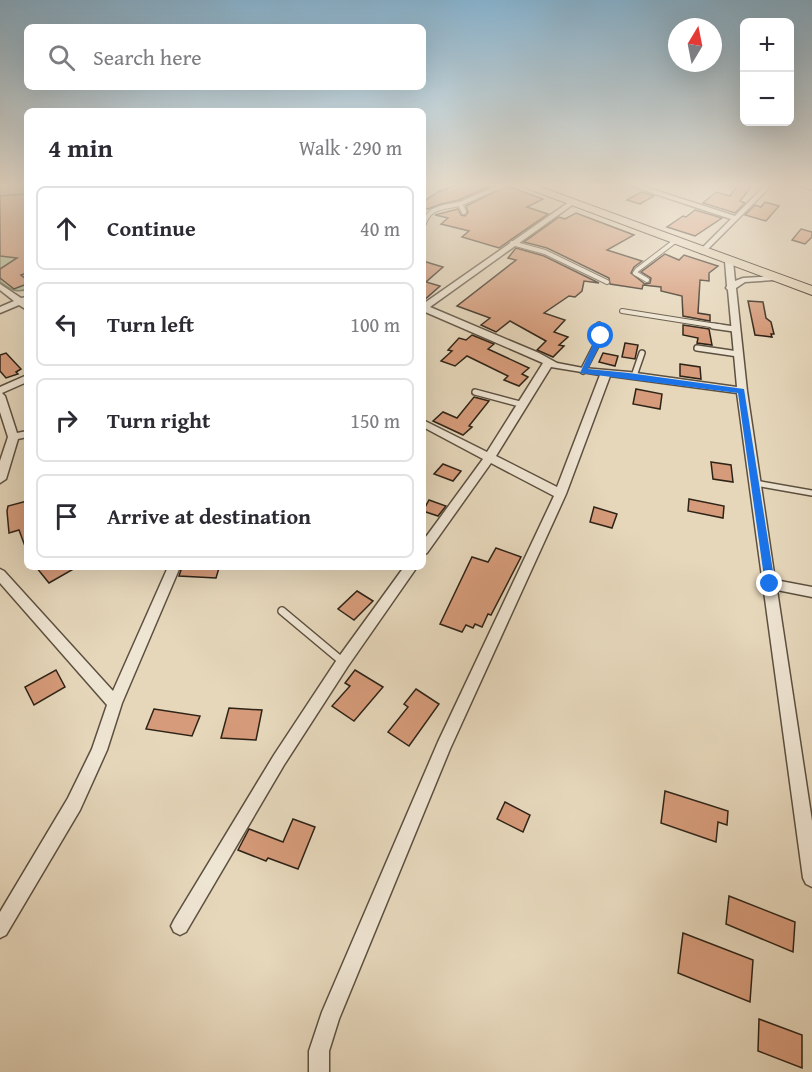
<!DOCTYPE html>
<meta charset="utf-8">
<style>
body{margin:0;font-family:"Gentium Book Plus",serif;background:#f7f7f7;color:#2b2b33}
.controls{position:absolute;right:18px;top:18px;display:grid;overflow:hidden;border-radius:9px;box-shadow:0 6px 24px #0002}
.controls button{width:54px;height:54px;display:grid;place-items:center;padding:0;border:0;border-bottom:2px solid #e1e1e2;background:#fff;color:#2b2b33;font:30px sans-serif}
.compass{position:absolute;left:668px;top:18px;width:54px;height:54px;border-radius:50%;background:#fff;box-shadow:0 6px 24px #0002;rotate:10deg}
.stop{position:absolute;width:18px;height:18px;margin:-14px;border:4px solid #1a73e8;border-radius:50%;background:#fff}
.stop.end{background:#1a73e8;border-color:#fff;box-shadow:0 2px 6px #0008}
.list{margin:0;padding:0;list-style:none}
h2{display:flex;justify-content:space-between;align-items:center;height:78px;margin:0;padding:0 24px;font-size:26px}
h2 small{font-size:20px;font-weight:400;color:#7c7c81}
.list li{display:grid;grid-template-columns:39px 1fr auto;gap:18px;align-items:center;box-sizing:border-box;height:84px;margin:0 12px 12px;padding:0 12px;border:2px solid #e1e1e2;border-radius:9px}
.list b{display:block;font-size:22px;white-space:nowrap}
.list em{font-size:20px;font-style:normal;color:#7c7c81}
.icon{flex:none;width:33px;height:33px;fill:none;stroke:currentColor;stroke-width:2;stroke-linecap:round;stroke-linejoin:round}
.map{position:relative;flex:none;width:812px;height:1072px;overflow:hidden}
.search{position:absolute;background:#fff;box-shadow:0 6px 24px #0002;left:24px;top:24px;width:402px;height:66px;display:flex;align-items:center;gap:15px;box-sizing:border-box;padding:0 21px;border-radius:9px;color:#7c7c81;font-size:22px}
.panel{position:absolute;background:#fff;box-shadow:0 6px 24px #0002;left:24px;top:108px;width:402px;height:462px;border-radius:9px}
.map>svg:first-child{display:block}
.green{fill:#b0bf94;stroke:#6f7156;stroke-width:1.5}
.building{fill:#d69b7a;stroke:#2e2317;stroke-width:1.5}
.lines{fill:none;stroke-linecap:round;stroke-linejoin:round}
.lane-far2-casing{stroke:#5c5040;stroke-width:6}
.lane-far1-casing{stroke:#5c5040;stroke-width:8}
.lane-casing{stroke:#5c5040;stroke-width:10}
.street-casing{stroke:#5c5040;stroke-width:3}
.primary-casing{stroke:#2e2317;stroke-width:2}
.lane-far2{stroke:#efe5d3;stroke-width:4}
.lane-far1{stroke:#efe5d3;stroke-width:5}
.lane{stroke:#efe5d3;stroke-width:7}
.street{fill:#efe5d3;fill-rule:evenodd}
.primary{fill:#e6d7bb;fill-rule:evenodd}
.route{fill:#1a73e8}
</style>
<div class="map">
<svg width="812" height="1072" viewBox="0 0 812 1072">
<rect width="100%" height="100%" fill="#e6d7bb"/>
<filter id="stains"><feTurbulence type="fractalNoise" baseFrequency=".00333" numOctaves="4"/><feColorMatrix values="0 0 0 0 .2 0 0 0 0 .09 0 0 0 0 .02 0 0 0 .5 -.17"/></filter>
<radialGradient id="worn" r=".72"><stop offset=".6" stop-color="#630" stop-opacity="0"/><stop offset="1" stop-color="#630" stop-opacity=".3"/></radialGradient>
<path class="green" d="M0,185H27V289C15,294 10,288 0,282Z"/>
<g class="building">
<path d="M457,185H492L459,200L441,204L428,209L423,208V202L438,192Z"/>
<path d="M738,185L751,187L740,201L745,203L735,213L703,203L716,192L730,196Z"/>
<path d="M507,186L543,199L527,207L548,214L499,248L462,237L469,231L441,224L448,218L435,215L458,209L461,215L465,216L468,212L466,206Z"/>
<path d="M641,192L654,196L640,204L627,200Z"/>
<path d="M27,194V273L21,275L27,280V284L14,289L0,278V269L17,258L0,256V196Z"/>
<path d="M765,202L779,206L766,221L745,215L755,205L761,207Z"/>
<path d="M695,210L722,218L695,236L667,227L683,216L686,217Z"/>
<path d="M576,213L634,235L607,250L642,261L634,267L631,273L645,284L650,283L651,278L641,272L665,254L679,260L684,255L718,266L709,273V281L700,280L698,313L710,315V321L683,316L682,296L661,291V287L643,285L642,289L610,284L609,278L547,248L524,242L559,217L565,219Z"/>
<path d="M801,229L812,232V237L805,244L792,240Z"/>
<path d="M516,248L544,256L599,283L584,281L582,291L575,297L569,296L544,313L565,320L554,332L568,337L559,345L564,346L553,357L537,350L546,341L510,321L496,332L481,325L490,318L457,306L516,260L508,258Z"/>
<path d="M423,261L443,267L426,282L440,286L423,301Z"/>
<path d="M748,301L763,302L766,318L771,322L774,334H771L772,337L755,335Z"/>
<path d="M683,325L709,329L712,345L697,343L698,338L683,335Z"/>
<path d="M472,335L494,344L488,349L529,368L522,374L528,377L519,386L504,380L508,376L467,356L455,366L441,361L452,351L448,350L459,338L466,340Z"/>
<path d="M625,343L638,345L635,359L622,357Z"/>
<path d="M6,353L21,369L16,372L18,374L6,378L0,371V355Z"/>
<path d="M603,353L618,356L615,366L599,362Z"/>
<path d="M680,364L700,367L701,379L680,376Z"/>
<path d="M636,389L662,394L660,409L633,404Z"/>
<path d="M474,397L489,401L469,426L472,427L463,435L433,421L443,412L457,418Z"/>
<path d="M711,462L731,465L733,482L713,479Z"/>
<path d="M443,464L461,471L453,481L434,474Z"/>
<path d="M689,499L724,506L723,518L688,511Z"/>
<path d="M429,500L446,506L438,516L423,511Z"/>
<path d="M27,501V548L26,549L19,530L9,533L7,511L8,506Z"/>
<path d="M594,507L617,514L612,528L590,522Z"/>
<path d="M496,548L521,557L491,615L488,614L482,627L475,624L473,628L466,625L462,632L440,624L472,557L488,562Z"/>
<path d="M36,567H77L49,583Z"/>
<path d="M182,567H201L219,568L216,578L179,576Z"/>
<path d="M357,591L373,601L354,620L338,609Z"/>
<path d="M56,670L65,687L34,705L25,687Z"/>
<path d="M355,670L383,687L354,721L332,706L350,686L345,683Z"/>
<path d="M416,689L439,704L409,746L388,732L408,707L404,704Z"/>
<path d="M229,708L262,710L256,740L221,738Z"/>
<path d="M154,709L200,716L192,736L146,729Z"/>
<path d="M665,791L728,811L727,825L718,822L716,842L661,823Z"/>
<path d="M505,802L530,815L523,832L497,819Z"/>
<path d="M293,819L315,827L298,869L268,858L266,861L238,850L249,829L283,842Z"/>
<path d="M729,896L795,922L793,952L726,924Z"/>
<path d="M683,933L753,960L750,1002L678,973Z"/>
<path d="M759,1019L802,1035V1068L758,1051Z"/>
</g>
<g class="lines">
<defs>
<g id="lane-far2">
<path d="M464,212L460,204L503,185"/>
<path d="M423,226C429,206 442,208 460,204"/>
<path d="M512,243L545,252L607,282"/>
<path d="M647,280L635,273L637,270L675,241"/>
<path d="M622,311L723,327"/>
<path d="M599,324L600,327"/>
</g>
<g id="lane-far1">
<path d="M713,326L734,329"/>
<path d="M697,348L738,354"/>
<path d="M583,371L601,336L599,326"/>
<path d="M634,376L642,353"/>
<path d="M475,392L520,404"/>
<path d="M755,483L812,493"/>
</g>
<path id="lane" d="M282,611L343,662"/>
<g id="street">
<path d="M628,185H639L735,216L765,185H772L704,253H701V249L731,219Z"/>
<path d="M800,185H812V189L801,186Z"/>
<path d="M569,202L575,203L430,307L539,353L557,363L583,368L629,372L737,387L728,290L726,288L727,286L725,261L729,259L733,261L735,281L743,278L774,276L778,278L774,280L745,282L736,288L747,391L775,580L812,587V597L777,590L812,821V887L806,884L803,878L737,393L610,376L566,494L450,749L339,1019L329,1051V1072H309V1051L322,1012L438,742L554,496L491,463L427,553L423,555V541L483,459L423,427V420L487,452L543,363L423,311V304ZM551,367L600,375L557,487L496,456Z"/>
<path d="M0,284L21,298L27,297V310L19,305L0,313V307L14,301L0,290Z"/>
<path d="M27,375V382L2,393L5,396L17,433L27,431V437L18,439L6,479L0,483V461L8,437L0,412V387Z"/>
<path d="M168,567H180L122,703L107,750L80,810L6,935L0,938V912L68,798L92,749L107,705L0,583V569L4,571L113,691Z"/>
<path d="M404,567H417L348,666L284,765L186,932L180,935L174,932L171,926L174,920L274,755L338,658Z"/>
</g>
<path id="primary" d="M518,185H535L812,286V295Z"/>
</defs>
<use href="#lane-far2" class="lane-far2-casing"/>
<use href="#lane-far1" class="lane-far1-casing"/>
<use href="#lane" class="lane-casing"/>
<use href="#street" class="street-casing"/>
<use href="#primary" class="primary-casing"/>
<use href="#lane-far2" class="lane-far2"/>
<use href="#lane-far1" class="lane-far1"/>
<use href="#lane" class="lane"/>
<use href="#street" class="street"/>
<use href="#primary" class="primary"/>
</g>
<linearGradient id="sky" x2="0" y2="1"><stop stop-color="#87b6d4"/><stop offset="0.55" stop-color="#f4ede0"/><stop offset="1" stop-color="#f4ede0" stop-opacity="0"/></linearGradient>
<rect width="812" height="336" fill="url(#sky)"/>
<path class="route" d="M601,334L604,336L588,369L629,373L744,389L775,584L774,587L770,588L765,584L738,393L580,373L597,336Z"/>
<rect width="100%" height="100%" filter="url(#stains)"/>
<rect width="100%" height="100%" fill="url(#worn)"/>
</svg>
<div class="controls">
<button>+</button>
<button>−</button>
</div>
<svg class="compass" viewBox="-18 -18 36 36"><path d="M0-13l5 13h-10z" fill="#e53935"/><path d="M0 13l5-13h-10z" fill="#7c7c81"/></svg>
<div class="stop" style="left:601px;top:336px"></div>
<div class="stop end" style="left:770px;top:584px"></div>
<div class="search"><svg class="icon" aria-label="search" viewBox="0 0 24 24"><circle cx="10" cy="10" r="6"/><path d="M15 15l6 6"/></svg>Search here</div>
<section class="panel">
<h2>4 min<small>Walk · 290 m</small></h2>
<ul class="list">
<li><svg class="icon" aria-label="ahead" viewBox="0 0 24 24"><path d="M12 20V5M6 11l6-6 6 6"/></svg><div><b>Continue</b></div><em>40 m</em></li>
<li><svg class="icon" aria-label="left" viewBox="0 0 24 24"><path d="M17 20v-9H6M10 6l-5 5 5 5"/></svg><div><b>Turn left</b></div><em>100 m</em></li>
<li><svg class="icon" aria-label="right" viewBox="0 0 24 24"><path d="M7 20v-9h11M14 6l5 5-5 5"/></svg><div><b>Turn right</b></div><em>150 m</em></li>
<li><svg class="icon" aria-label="arrive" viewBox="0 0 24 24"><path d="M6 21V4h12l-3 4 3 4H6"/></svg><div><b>Arrive at destination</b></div></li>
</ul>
</section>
</div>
